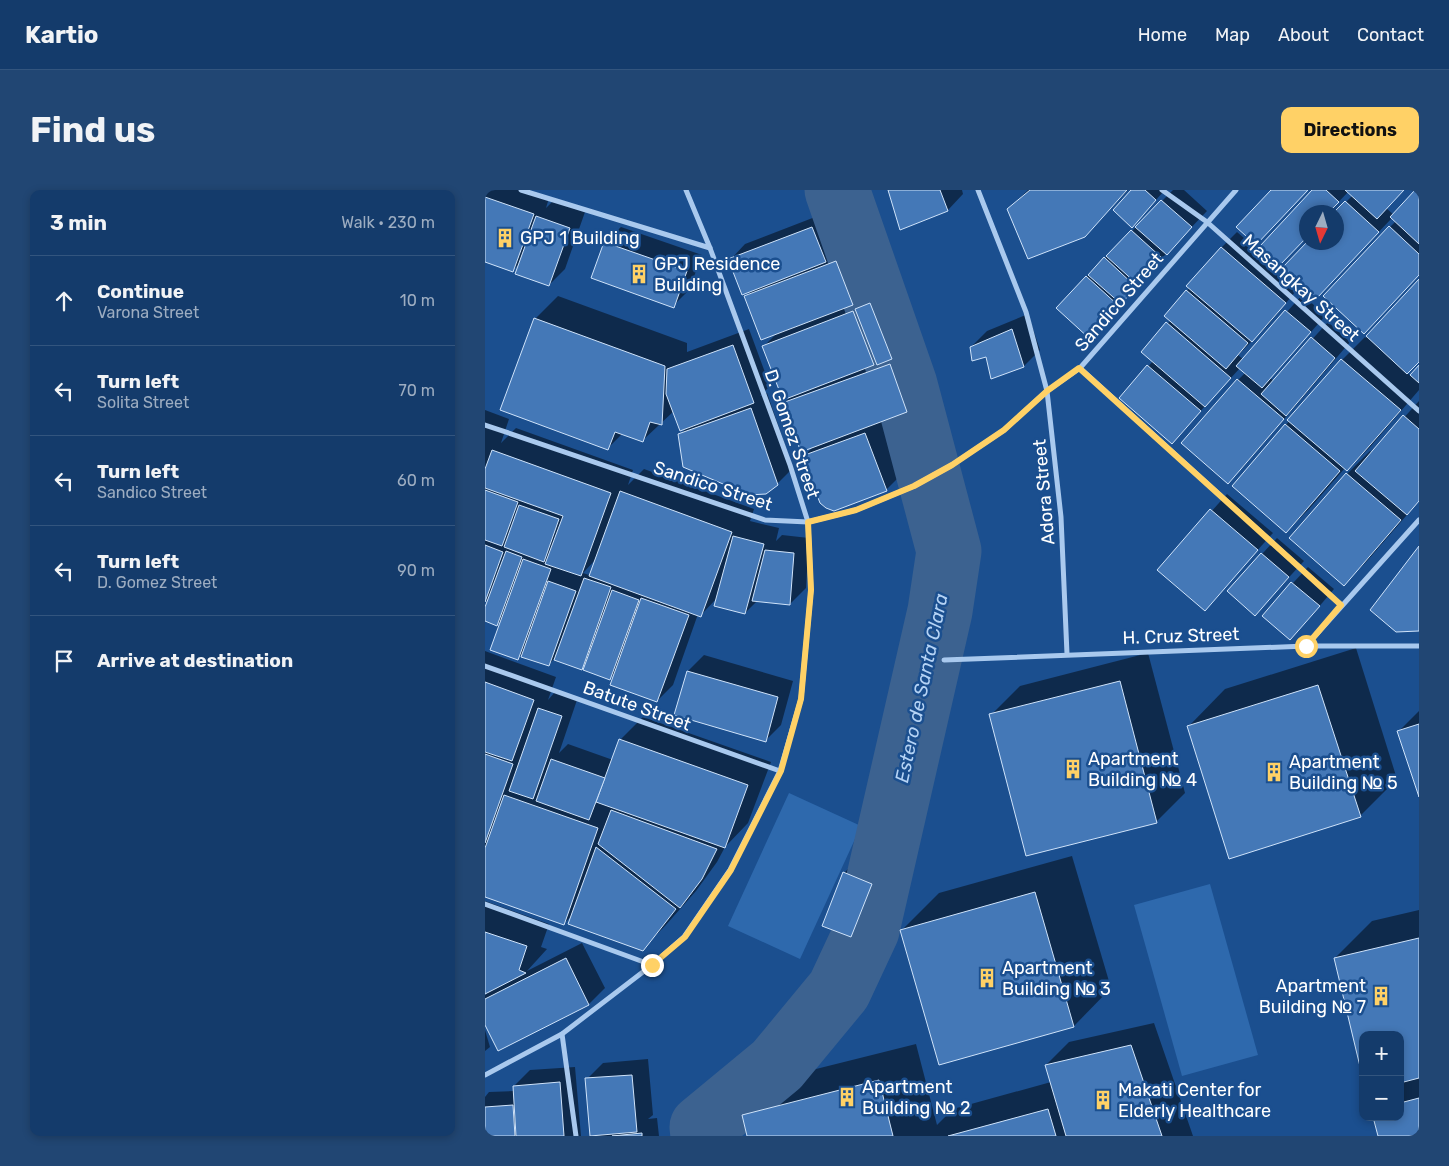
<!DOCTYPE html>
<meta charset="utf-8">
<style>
body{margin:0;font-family:Rubik,sans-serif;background:#214673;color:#f1f3f6}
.controls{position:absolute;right:15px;bottom:15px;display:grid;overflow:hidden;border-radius:10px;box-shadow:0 2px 8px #0003}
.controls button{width:45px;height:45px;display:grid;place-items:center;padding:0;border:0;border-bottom:1px solid #33557e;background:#143b6b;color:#f1f3f6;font:25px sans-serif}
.compass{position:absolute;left:814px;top:15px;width:45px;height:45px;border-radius:50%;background:#143b6b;box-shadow:0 2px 8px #0003;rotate:185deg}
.stop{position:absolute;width:15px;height:15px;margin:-11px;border:4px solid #ffd166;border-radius:50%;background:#fff}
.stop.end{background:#ffd166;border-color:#fff;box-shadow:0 1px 5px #0008}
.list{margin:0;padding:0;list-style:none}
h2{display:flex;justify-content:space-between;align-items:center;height:65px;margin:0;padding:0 20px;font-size:21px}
h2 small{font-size:16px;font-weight:400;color:#9dadc1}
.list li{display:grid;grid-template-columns:32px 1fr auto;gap:15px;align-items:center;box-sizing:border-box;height:90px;padding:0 20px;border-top:1px solid #33557e}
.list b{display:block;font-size:19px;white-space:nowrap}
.list p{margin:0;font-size:16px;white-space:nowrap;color:#9dadc1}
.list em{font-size:16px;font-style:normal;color:#9dadc1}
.icon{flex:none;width:28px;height:28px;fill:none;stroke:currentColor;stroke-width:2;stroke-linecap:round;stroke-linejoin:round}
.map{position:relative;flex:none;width:934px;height:946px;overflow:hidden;border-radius:10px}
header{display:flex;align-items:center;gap:30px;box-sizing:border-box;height:70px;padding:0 25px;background:#143b6b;border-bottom:1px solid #33557e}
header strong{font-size:24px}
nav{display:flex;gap:28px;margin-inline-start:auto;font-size:18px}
.intro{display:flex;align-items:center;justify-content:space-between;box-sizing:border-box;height:120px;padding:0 30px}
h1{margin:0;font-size:35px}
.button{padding:12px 22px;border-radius:10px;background:#ffd166;color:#111;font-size:18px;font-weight:700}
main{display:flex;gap:30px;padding:0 30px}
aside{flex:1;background:#143b6b;border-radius:10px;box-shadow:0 2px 8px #0003}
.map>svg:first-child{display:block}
.green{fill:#2e69ad}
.shadow{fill:#0007;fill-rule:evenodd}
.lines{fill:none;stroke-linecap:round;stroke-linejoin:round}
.river{stroke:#3c6290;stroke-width:65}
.building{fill:#4478b7;stroke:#cfe3fa}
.street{stroke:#a9c9ee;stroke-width:5}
.route{stroke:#ffd166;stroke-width:6}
.labels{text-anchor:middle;stroke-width:5;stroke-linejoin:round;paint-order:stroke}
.poi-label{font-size:18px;fill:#fff;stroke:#1b4f8f;text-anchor:start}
.street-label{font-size:18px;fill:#fff;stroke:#1b4f8f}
.water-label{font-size:19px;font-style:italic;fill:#b5d3f5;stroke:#1b4f8f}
</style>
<header>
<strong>Kartio</strong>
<nav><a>Home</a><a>Map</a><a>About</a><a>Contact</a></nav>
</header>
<div class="intro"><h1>Find us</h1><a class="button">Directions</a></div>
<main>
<aside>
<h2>3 min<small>Walk · 230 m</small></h2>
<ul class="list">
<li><svg class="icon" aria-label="ahead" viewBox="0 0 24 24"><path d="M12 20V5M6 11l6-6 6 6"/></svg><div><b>Continue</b><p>Varona Street</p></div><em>10 m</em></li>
<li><svg class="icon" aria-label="left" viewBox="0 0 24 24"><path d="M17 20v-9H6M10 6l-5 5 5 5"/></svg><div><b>Turn left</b><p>Solita Street</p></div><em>70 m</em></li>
<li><svg class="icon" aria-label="left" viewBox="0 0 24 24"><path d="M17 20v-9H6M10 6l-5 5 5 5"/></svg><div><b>Turn left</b><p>Sandico Street</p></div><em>60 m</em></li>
<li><svg class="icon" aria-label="left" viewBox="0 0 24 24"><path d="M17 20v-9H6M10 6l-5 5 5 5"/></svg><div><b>Turn left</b><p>D. Gomez Street</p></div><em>90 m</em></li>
<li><svg class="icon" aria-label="arrive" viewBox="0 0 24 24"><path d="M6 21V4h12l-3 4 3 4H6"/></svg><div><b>Arrive at destination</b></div></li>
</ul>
</aside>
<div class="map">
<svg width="934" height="946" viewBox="0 0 934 946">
<rect width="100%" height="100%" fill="#1b4f8f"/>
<g class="green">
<path d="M304,603L376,636L315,769L243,736Z"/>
<path d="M725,694L773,865L697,886L649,715Z"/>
</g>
<g class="shadow">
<path d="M0,0H41L64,8L61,18L68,11L100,22L80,79L64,95L35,73L28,80L0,71Z"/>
<path d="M404,0H477L478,4L463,20L416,38Z"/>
<path d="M543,0H643L599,46L524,19Z"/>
<path d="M648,0H676L678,2L655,28Z"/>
<path d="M688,0H699L722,21L657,89L620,131L573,118L602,86Z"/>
<path d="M828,0H919L901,18L909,25L932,0H934V84L905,37L911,31L907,28L848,90L852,52L851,22L868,5L864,1L844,22H822L811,58Z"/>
<path d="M343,22L356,55L348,63L367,56L384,98L370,111L384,106L386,109L393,106L413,157L428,151L445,198L422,221L397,230L417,284L401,300L319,266L330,255L299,213L307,205L278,157L292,143L260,107L269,99L245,70L260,54Z"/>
<path d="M136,37L217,65L204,100L188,116L120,52Z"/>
<path d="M752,42L815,96L783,135L753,165L759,170L817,105L841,125L785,188L789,191L843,132L865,152L759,276L743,292L753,190L760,183L755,178L687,252L636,208L668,171L658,161L686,130L702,101L736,58Z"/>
<path d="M934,91V171L922,183L926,186L934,177V200L885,257L862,280L860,278L824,319L801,342L748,296L857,170L880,147L881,148Z"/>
<path d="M73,106L202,153V162L264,139L285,196L275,206L282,203L308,278L292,294L195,245L203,236L189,221L157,251L138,243L123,258L50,129Z"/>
<path d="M543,124L555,160L539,176L502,165L486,157L502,141Z"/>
<path d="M934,211V311L882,371L859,394L806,348L862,284L885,261L887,263Z"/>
<path d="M0,220L24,229L16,253L31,238L148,280L143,295L159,279L269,319L265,331L294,338L291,351L297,345L324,348L321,398L305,414L272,411L260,423L232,408L216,425L213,424L188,495L172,511L131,482L125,488L102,472L96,478L69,469L63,475L36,465L32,468L18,429L12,434L0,430V421L5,406L0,412ZM111,369L107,382L104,385L98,383Z"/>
<path d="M742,304L788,343L720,419L674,380Z"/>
<path d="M792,348L819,371L770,424L777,364Z"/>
<path d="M823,377L849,399L821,432L778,425Z"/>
<path d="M871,458L912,589L875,626L703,537L740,499Z"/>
<path d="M0,461L71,487L63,510L70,502L92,510L74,563L83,554L128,570L135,550L158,527L286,572L263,633L240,657L232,672L211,701L180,736L157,759L88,725L79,733L0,705Z"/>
<path d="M663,463L700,603L671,632L506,525L535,496Z"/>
<path d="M219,465L308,491L296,535L280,551L191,525L203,481Z"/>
<path d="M934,521V603L914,541Z"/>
<path d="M587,666L626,798L589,836L455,874L417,740L454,703Z"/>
<path d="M375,667L402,678L382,730L366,746L359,683Z"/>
<path d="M0,711L64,734L56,757L62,759L42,781L97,753L120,798L104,814L14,859L0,832V805L4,801L0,802Z"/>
<path d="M934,720V946H894L915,927V893L917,891L915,845L850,768L887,731Z"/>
<path d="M669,833L708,946H263L258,925L295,888L431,854L452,935L468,919L566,892L561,875L584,852Z"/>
<path d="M0,840L5,857L0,861Z"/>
<path d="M163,869L168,925L163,929L172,928L174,946H112L114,944L102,889L118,873Z"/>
<path d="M90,877L96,946H0V907L4,902L29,901V896L45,880Z"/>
</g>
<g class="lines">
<path class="river" d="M218,946L217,937L292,875L354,800L382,740L455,421L464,361L420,195L352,0"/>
</g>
<g class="building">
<path d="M403,0H455L463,21L415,40Z"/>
<path d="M545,0H642L600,47L543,69L522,19Z"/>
<path d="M646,0H660L671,10L647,38L628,20Z"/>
<path d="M786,0H823L771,55L751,37Z"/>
<path d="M827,0H841L854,12L844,22H822V47L795,75L775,56Z"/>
<path d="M860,0H919L892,29Z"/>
<path d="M930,0H934V54L905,27Z"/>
<path d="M0,7L49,24L28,82L0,72Z"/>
<path d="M676,10L707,37L682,65L650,37Z"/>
<path d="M860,11L894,42L832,108L798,77L822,52H852V22H849Z"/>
<path d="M51,26L85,38L64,96L30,84Z"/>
<path d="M904,36L934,64V85L879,144L838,106Z"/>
<path d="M327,37L341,72L257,105L243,69Z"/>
<path d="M646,40L677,68L653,95L621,66Z"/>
<path d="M119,52L202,81L189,118L106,88Z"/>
<path d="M736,57L801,113L767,152L701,96Z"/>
<path d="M619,67L651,97L636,114L603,85Z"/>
<path d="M351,71L368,115L276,150L259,106Z"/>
<path d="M601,86L634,116L605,149L571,118Z"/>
<path d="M934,89V172L922,184L881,146Z"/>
<path d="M701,100L763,153L741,179L679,126Z"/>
<path d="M385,113L407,169L392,175L370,119Z"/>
<path d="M800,120L826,142L777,198L751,176Z"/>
<path d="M368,121L389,175L298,210L277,156Z"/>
<path d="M49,128L180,176L177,235L165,232L158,252L130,242L123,260L15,220Z"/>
<path d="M681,132L746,188L720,217L656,162Z"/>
<path d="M527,139L539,177L506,189L501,167L487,171L485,157Z"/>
<path d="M826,147L850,168L801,226L776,204Z"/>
<path d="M248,155L269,213L195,241L181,204L182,179Z"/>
<path d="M856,169L916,220L862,281L802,230Z"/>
<path d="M405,174L422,222L316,262L297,213Z"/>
<path d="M662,175L716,221L687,254L634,208Z"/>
<path d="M934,175V193L925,185Z"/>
<path d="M752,189L799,229L743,294L696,253Z"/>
<path d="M266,218L293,295L281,304L264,305L198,277L193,244Z"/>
<path d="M918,225L934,239V311L922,325L870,281Z"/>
<path d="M800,234L855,281L801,343L747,296Z"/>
<path d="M380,243L402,301L349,321L341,318L335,313L317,266Z"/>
<path d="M7,260L126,303L96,386L60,374L78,326L0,298V279Z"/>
<path d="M861,283L916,330L859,396L804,348Z"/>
<path d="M0,300L33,312L17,356L0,350Z"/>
<path d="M135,301L247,342L216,427L104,386Z"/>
<path d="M34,315L74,329L59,372L19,357Z"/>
<path d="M725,319L773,360L720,421L672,380Z"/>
<path d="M248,346L279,354L260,424L229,416Z"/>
<path d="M0,355L18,362L0,412Z"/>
<path d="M934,356V441L911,442L885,420Z"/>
<path d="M280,360L309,363L305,415L267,411Z"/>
<path d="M21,361L37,367L12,436L0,431V417Z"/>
<path d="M776,363L804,387L770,426L742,401Z"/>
<path d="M38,369L66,379L33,470L5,460Z"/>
<path d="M99,388L126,397L97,480L69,470Z"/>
<path d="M63,391L91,401L64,476L36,467Z"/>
<path d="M806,392L835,416L805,450L777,426Z"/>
<path d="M127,400L154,410L125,490L98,480Z"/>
<path d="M156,408L204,425L172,512L125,495Z"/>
<path d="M202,481L293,507L281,552L189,525Z"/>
<path d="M635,491L672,633L541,666L504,524Z"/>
<path d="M0,492L49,510L27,571L0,562Z"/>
<path d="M833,495L876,627L744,669L702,536Z"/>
<path d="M53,518L77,526L48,609L24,601Z"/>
<path d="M934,534V607L912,541Z"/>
<path d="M134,549L263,595L240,658L111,612Z"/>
<path d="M0,564L28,574L0,653Z"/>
<path d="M66,569L120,588L104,630L51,611Z"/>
<path d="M19,605L113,638L79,735L0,707V658Z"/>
<path d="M126,620L232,659L217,689L195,718L113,654Z"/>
<path d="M111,657L191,719L158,761L83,734Z"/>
<path d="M358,682L387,694L366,747L337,736Z"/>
<path d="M550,702L589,837L454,875L415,740Z"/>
<path d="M0,742L42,756L34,780L41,783L0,804Z"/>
<path d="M934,748V888L915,893V845H878V889L849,768Z"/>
<path d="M81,768L104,815L13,861L0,835V809Z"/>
<path d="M646,855L677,946H581L560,875Z"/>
<path d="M147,885L152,942L105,946L100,888Z"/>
<path d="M394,890L408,946H262L257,925Z"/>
<path d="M75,892L79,946H31L28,896Z"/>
<path d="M934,908V946H893L888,927H915V913Z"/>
<path d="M28,915L30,946H0V917Z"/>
<path d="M563,919L571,946H463Z"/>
<path d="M157,943V946H127Z"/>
</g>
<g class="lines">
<g class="street">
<path d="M36,0L225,58"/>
<path d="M493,0L541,122L562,201L576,327L582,464"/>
<path d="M677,0L722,32L934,221"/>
<path d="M595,178L856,415"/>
<path d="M0,235L280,330L323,332L371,320L429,296L467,275L519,240L562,201L595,178L751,0"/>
<path d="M821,456L934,330"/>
<path d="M459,470L821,456H934"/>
<path d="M0,476L295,581"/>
<path d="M0,714L167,775"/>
<path d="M77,844L91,946"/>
<path d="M0,885L77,844L167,775L199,747L245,680L295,581L316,509L326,400L323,332L305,275L225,58L201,0"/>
</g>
</g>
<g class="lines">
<path class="route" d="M167,775L200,747L246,680L296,581L316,509L326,400L323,332L371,320L429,296L467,275L519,240L562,201L594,178L856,415L821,456"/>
</g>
<defs>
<symbol id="building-bare" viewBox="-9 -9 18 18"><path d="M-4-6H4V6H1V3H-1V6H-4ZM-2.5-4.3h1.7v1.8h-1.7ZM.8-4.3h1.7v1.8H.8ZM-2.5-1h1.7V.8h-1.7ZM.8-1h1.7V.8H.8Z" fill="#ffd166" stroke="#1b4f8f" stroke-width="2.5" paint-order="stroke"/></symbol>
</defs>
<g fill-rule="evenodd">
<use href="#building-bare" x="6" y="34" width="28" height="28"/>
<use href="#building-bare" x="140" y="70" width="28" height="28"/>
<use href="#building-bare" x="574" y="565" width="28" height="28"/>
<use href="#building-bare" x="775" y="568" width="28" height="28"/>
<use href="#building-bare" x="488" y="774" width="28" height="28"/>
<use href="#building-bare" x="882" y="792" width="28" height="28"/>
<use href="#building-bare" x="348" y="893" width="28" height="28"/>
<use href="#building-bare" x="604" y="896" width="28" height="28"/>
</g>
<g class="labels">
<g class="poi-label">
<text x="35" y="54">GPJ 1 Building</text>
<text x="169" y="80">GPJ Residence<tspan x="169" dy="21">Building</tspan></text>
<text x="603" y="575">Apartment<tspan x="603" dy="21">Building № 4</tspan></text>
<text x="804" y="578">Apartment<tspan x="804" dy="21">Building № 5</tspan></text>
<text x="517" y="784">Apartment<tspan x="517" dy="21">Building № 3</tspan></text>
<text x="881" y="802" text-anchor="end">Apartment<tspan x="881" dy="21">Building № 7</tspan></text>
<text x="377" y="903">Apartment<tspan x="377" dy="21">Building № 2</tspan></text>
<text x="633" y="906">Makati Center for<tspan x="633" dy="21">Elderly Healthcare</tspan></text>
</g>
<g class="street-label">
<text transform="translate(816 98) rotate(42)" y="6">Masangkay Street</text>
<text transform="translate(634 112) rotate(-49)" y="6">Sandico Street</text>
<text transform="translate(307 244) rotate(71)" y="6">D. Gomez Street</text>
<text transform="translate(228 296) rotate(18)" y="6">Sandico Street</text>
<text transform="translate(559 302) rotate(-95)" y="6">Adora Street</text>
<text transform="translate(696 446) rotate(-2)" y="6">H. Cruz Street</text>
<text transform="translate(152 516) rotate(20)" y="6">Batute Street</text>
</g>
<g class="water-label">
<text transform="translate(436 498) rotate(-78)" y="7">Estero de Santa Clara</text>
</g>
</g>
</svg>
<div class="controls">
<button>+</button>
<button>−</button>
</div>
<svg class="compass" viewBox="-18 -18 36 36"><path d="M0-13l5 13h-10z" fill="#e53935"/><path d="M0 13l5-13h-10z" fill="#9dadc1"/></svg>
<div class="stop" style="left:821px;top:456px"></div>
<div class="stop end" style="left:167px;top:775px"></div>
</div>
</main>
